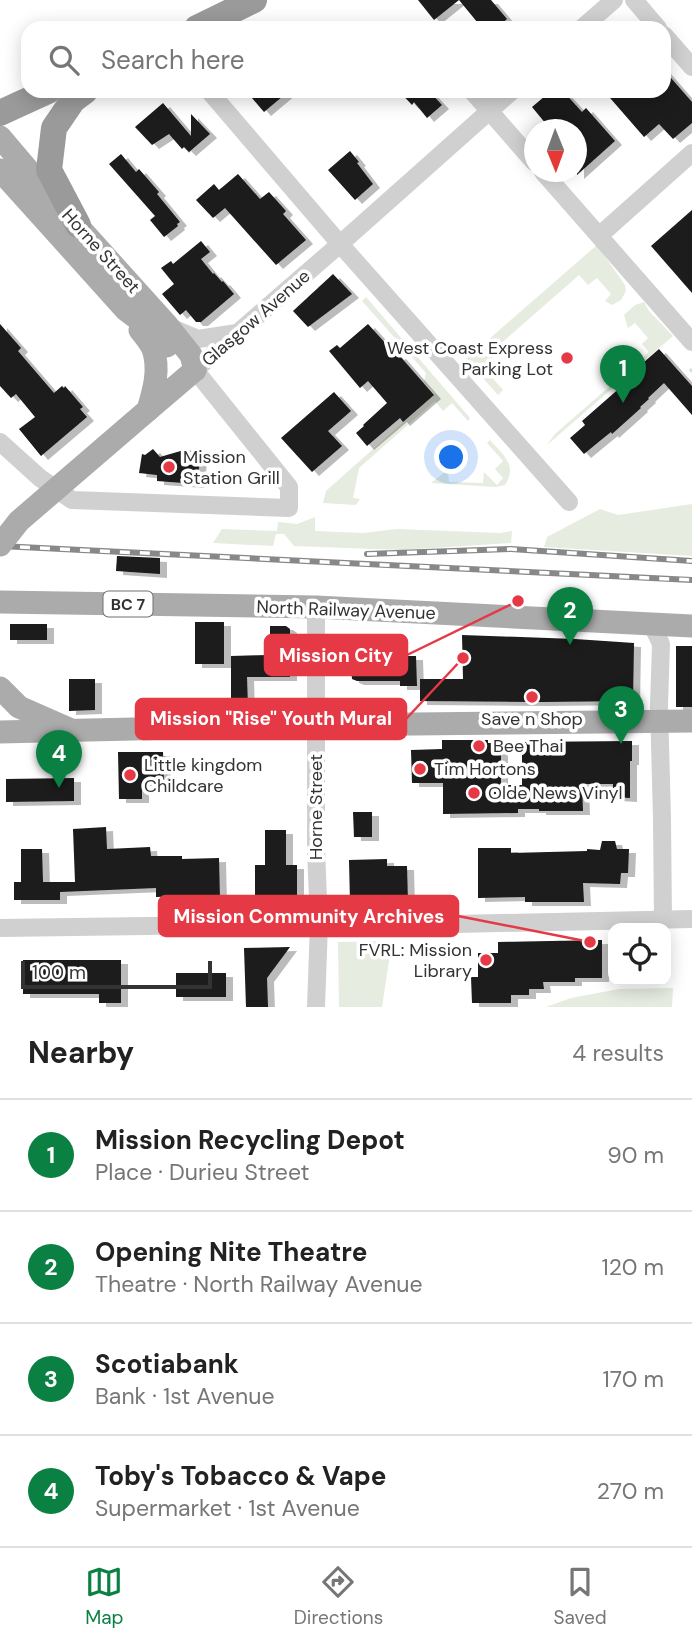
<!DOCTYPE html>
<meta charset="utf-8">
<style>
body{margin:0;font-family:"DM Sans",sans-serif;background:#f6f6f6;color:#222}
.controls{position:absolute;right:21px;bottom:21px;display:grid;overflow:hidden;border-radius:14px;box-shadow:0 4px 18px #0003}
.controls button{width:63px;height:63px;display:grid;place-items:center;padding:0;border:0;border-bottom:2px solid #e0e0e0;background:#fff;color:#222;font:35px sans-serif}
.compass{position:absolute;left:524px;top:119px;width:63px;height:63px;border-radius:50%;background:#fff;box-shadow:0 4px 18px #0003;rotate:179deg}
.scale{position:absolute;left:21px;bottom:18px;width:191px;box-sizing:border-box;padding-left:7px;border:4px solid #333;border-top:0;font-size:19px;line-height:24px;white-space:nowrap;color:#333;-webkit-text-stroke:5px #fff;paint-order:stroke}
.you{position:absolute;left:452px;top:458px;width:24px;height:24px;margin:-18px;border:5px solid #fff;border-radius:50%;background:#1a73e8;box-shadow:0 0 0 10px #1a73e833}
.badge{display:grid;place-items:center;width:46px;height:46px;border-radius:50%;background:#0b8043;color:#fff;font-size:23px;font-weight:700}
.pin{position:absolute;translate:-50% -58px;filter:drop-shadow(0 2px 4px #0008)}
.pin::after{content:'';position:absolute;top:37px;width:24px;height:21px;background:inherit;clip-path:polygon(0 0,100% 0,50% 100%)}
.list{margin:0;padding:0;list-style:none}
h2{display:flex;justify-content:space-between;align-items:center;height:91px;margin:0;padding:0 28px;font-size:30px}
h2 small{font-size:23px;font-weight:400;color:#767676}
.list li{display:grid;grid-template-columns:46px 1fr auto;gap:21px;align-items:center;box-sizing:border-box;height:112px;padding:0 28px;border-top:2px solid #e0e0e0}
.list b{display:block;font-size:26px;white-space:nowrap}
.list p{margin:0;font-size:23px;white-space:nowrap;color:#767676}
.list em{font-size:23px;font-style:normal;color:#767676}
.icon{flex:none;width:38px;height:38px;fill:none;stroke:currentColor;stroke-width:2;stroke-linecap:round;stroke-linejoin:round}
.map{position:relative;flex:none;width:692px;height:1007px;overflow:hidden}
.search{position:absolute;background:#fff;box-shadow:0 4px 18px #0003;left:21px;right:21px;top:21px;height:77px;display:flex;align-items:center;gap:18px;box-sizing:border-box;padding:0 24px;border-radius:21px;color:#767676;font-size:26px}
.sheet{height:539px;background:#fff}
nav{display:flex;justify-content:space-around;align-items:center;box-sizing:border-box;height:98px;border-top:2px solid #e0e0e0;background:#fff;font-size:19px;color:#767676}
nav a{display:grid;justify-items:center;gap:4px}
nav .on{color:#0b8043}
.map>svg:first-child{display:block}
.green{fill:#e6ecdf}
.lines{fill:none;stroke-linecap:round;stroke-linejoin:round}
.stream{stroke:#cfe2ee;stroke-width:3.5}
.building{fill:#1a1a1a;filter:url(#shadow)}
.minor{stroke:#d0d0d0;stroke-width:18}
.major{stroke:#ababab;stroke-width:23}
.highway{stroke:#9a9a9a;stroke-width:26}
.rail-casing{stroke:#888;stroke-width:6}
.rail{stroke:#fff;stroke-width:3.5;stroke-dasharray:10;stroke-linecap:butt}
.major-bridge{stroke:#ababab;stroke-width:23}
.poi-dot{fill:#e63946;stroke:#fff;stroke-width:2.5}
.labels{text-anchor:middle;stroke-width:7;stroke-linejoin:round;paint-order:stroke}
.shield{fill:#fff;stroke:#707070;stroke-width:2}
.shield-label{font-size:16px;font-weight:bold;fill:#333}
.street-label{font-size:18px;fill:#333;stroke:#fff}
.poi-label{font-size:18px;fill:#333;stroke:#fff;text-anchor:start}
.leader{fill:none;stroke:#e63946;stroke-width:2.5}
.callout-dot{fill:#e63946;stroke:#fff;stroke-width:2.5}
.callout{fill:#e63946;stroke:#e63946;stroke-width:2.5}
.callout-label{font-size:19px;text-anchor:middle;font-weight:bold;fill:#fff}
</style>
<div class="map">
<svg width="692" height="1007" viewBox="0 0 692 1007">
<defs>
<filter id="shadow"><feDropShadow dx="7" dy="4" stdDeviation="0" flood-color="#0004"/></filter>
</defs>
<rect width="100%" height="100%" fill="#fff"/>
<g class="green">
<path d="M597,245L625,285L626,291L621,300L612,305L605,301L611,294L597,278L588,285L579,275L489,354L496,363L487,372L503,390L498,395L466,359Z"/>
<path d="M366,297L470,418L468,421L452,403L443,411L435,401L359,468L353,498L360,499L356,505L323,503L326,491L435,394L424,382L426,373L362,301Z"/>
<path d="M644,302L649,311L673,336L547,445L555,434L649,352L642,344L648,338L635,323L628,328L624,315L635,305Z"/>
<path d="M490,440C503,455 518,465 505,485L496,487L431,483L445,472H448L449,482L483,483L484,472L497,485L503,478L495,469L503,461L487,443Z"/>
<path d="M692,504V556L544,547L547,537L600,509L618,515Z"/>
<path d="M315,517V531L363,533L397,529L500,533L512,531L511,543L401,550L294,546L284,534H276L273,546L213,543L222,529L277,531L278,522L297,524Z"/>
<path d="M392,941L382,1007H339L338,942Z"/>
<path d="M673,988L672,1007H546L571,998L619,989Z"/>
</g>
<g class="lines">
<path class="stream" d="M691,370L692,371"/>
</g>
<g class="building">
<path d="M418,0H491L507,19L497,28H482L459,0L434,20Z"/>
<path d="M664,70L692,102V123L673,139L659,124L644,137L604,91H664Z"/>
<path d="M246,91H289L264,112Z"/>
<path d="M399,91H429L442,105L427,118L414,102L412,105Z"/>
<path d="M551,91H563L582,112L586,108L615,141L577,175V130H551L532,107Z"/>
<path d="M163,103L191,136V114L210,134L189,152L184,147L182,149L169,134L152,145L135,127Z"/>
<path d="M350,151L359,162L357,163L373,184L355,200L328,170Z"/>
<path d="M121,154L136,172L139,169L159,192L157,194L180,222L177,224L178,226L164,237L150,220L155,216L109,164Z"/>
<path d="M238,174L260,199L269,192L286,211L283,214L306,240L276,265L225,208L213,218L196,200L214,184L219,190Z"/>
<path d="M692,210V293L651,246Z"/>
<path d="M201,241L210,252L201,259L213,274L214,273L222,282L223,281L234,294L201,322H196L186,310L180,315L162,294L174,284L161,268L171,261L173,264Z"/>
<path d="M333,274L352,294L308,327L293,311Z"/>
<path d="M0,324L21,348L18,351L54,393L62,386L64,388L65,386L83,407L80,409L87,417L41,456L19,429L35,417L16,394L11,398L0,386Z"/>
<path d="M368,324L397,356L399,355L434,395L403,422L400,418L367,446L356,433L364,426L363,425L387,403L368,381L360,388L329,351L337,345L340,348Z"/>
<path d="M659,349L692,386V415L664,383L648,398L649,399L640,407L641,408L612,434L611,432L601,440L584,454L570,438L585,425L582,421L630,379L628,376Z"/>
<path d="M334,392L351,411L328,431L342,446L312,472L281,438Z"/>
<path d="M153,449L160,457L184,450L201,452L197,484L157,481V475L139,473L142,454L145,455Z"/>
<path d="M117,556L160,558V574L116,571Z"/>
<rect x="195" y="622" width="29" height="42"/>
<rect x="10" y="624" width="37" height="16"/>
<path d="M270,626H286L290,629V677H247L248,707H231V656L270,655Z"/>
<path d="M462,635L575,639L634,643L633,701L541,702L420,701V679H463Z"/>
<rect x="676" y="646" width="16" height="61"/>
<path d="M400,656H416L417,686H400V681H357L352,679L351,667L354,663L400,662Z"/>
<path d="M69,679H95V710L69,711Z"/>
<path d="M442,740H488V743H501V785H522V742L632,741V761H630V798L613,797V784H582L583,811H539V809H518V813L443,814V783H412L411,750L442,749Z"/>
<path d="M118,752H163L164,782H142V799H119Z"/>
<path d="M74,778V801L6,802V779Z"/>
<path d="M353,812H372V837H354Z"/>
<path d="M106,827L107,849L150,847L151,856H182V859L219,858L220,900L187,901V896L156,897V888L60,892V900H14V882H21V849H42L43,882H75L73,829Z"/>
<path d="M265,830H286V865H297V903H255V865H265Z"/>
<path d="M602,841H615L617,849H629L628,873H621L620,884L583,883L584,902H525V897L478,898V848H511V853L587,851V849L600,850Z"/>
<path d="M387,859V866H407L408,902L350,903L349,860Z"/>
<path d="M602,940V978H575V982H543L544,989H529V995H511V1003H472L471,977H478V953H498V942Z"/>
<path d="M290,947L267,978L268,1007H246L244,948Z"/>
<path d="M23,960H121V1003H99V994H23Z"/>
<rect x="176" y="973" width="50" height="24"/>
</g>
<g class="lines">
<g class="minor">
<path d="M634,0L658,28"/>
<path d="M582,28L614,0"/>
<path d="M664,35L692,67"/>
<path d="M209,91L340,244L569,502"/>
<path d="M472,91L534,162"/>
<path d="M543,172L692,342"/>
<path d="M600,235L692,153"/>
<path d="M170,327L198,339L237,333"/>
<path d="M0,442L40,478L72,500L289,508V487L195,370L340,244L512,91"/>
<path d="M316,607V849L319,924L316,1007"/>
<path d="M652,625L661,644L659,705L662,819L663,920"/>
<path d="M0,928L302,924H456L692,919"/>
</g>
<g class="major">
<path d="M0,137L40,184L167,325L191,355L195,370"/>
<path d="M0,170L126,310L157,333L167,346"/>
<path d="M140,330C144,335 150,342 153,349C160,369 154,390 148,410"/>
<path d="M148,410L195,370"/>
<path d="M0,602L316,607L692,626"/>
<path d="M0,688L19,707L69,729"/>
<path d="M0,732L316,725L692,721"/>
</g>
<g class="highway">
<path d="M197,28L254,0"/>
<path d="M0,113L48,91"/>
<path d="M78,225L49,170L54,128L73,100L85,91"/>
</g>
<defs>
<g id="rail">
<path d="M0,546L692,580"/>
<path d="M367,554L511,549L692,561"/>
</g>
</defs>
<use href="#rail" class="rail-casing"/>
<use href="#rail" class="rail"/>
<path class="major-bridge" d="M0,545L19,521L148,410"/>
</g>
<g class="poi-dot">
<circle cx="567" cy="358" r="7"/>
<circle cx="169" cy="467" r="7"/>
<circle cx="532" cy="697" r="7"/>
<circle cx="479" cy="746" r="7"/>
<circle cx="420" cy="769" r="7"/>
<circle cx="130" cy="775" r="7"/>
<circle cx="474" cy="793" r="7"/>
<circle cx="486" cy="960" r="7"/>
</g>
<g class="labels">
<rect class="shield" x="103.5" y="591.5" width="49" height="25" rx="5"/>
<g class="shield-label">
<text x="128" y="610">BC 7</text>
</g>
<g class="street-label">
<text transform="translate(101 251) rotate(48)" y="6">Horne Street</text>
<text transform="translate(256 318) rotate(-41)" y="6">Glasgow Avenue</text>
<text transform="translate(346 610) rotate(2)" y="6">North Railway Avenue</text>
<text transform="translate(316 807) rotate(-90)" y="6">Horne Street</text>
</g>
<g class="poi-label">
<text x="553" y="354" text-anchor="end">West Coast Express<tspan x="553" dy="21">Parking Lot</tspan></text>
<text x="183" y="463">Mission<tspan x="183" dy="21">Station Grill</tspan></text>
<text x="532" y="725" text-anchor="middle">Save n Shop</text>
<text x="493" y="752">Bee Thai</text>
<text x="144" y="771">Little kingdom<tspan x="144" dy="21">Childcare</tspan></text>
<text x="434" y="775">Tim Hortons</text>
<text x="488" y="799">Olde News Vinyl</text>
<text x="472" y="956" text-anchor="end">FVRL: Mission<tspan x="472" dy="21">Library</tspan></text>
</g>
</g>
<path class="leader" d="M518 601L407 655M463 658L406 719M590 942L458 916"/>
<g class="callout-dot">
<circle cx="518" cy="601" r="7"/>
<circle cx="463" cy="658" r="7"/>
<circle cx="590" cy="942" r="7"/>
</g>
<g class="callout">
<rect x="265" y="635" width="142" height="40" rx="7"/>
<rect x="136" y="699" width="270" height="40" rx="7"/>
<rect x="159" y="896" width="299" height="40" rx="7"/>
</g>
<g class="callout-label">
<text x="336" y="662">Mission City</text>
<text x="271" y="725">Mission "Rise" Youth Mural</text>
<text x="309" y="923">Mission Community Archives</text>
</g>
</svg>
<div class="controls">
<button><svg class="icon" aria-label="locate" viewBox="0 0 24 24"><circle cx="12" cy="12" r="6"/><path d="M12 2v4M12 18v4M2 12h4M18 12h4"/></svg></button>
</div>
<svg class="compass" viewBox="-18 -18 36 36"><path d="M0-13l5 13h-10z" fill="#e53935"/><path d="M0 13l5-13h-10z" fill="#767676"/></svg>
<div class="scale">100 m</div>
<div class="you"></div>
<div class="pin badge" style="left:623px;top:403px">1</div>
<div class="pin badge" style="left:570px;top:645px">2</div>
<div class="pin badge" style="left:621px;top:744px">3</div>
<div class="pin badge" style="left:59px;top:788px">4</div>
<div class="search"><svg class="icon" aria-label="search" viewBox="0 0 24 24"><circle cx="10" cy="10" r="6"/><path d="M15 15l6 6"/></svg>Search here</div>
</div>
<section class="sheet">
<h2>Nearby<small>4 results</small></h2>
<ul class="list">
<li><span class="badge">1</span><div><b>Mission Recycling Depot</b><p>Place · Durieu Street</p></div><em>90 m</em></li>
<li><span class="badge">2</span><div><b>Opening Nite Theatre</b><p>Theatre · North Railway Avenue</p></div><em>120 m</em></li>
<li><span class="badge">3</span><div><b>Scotiabank</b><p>Bank · 1st Avenue</p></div><em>170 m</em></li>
<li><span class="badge">4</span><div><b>Toby's Tobacco &amp; Vape</b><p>Supermarket · 1st Avenue</p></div><em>270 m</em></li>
</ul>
</section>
<nav>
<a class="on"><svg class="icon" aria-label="map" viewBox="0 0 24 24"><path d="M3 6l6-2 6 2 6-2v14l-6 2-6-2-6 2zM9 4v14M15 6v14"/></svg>Map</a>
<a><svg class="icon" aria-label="directions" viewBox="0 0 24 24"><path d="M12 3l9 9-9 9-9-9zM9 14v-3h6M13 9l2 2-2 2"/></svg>Directions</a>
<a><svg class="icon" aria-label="saved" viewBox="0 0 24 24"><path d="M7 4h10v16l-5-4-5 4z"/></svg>Saved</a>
</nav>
